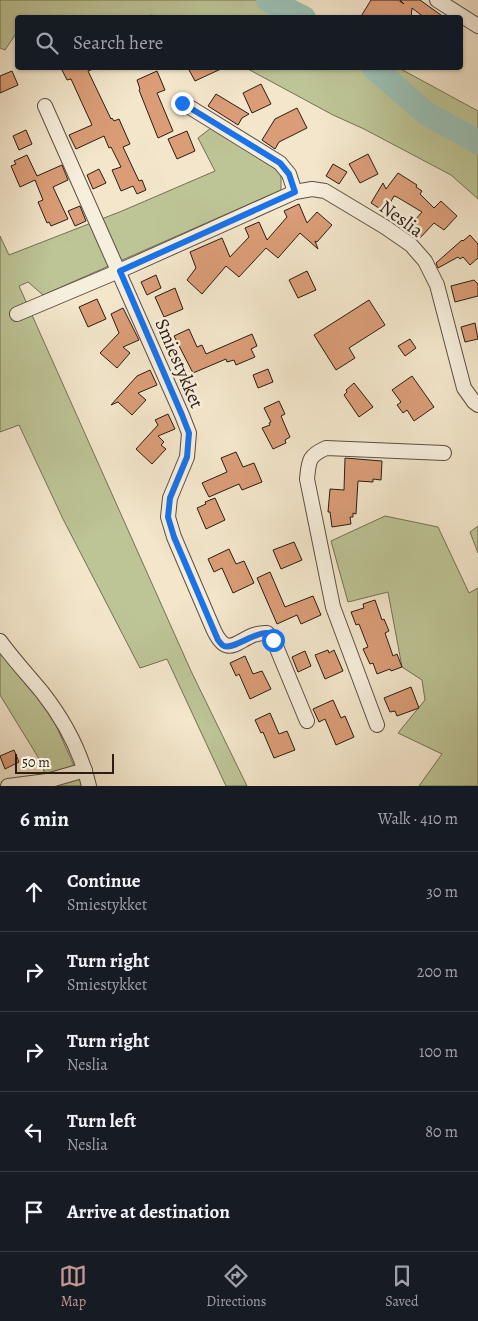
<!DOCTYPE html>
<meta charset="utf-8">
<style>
body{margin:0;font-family:Alegreya,serif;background:#242831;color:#f1f3f6}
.scale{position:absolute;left:15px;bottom:12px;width:99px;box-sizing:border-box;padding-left:5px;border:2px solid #2c1c14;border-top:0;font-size:14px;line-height:18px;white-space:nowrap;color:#2c1c14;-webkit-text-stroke:4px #f7efdd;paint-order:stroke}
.stop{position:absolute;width:15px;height:15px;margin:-11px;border:4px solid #1a73e8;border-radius:50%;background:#fff}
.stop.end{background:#1a73e8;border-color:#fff;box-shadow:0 1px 5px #0008}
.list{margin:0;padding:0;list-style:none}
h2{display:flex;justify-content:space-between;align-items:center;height:65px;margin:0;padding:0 20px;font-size:21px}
h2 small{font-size:16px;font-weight:400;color:#9ea1a6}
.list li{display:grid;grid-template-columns:32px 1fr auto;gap:15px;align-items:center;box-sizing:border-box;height:80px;padding:0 20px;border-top:1px solid #363941}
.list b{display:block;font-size:19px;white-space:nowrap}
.list p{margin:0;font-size:16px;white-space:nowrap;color:#9ea1a6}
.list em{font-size:16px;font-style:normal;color:#9ea1a6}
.icon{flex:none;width:28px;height:28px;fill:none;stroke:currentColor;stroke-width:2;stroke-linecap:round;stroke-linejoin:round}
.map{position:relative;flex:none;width:478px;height:786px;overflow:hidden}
.search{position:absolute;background:#171b24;box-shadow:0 1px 4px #0004;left:15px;right:15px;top:15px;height:55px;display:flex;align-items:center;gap:12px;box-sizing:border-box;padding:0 18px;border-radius:5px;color:#9ea1a6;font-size:19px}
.sheet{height:465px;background:#171b24}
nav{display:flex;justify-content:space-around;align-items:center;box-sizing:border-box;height:70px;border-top:1px solid #363941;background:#171b24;font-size:14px;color:#9ea1a6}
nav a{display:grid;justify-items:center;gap:2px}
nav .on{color:#c59692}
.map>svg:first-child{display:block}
.green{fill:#bdc496;stroke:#747055}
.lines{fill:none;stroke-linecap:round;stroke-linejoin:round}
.river{stroke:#9bc0b5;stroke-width:24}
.building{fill:#da9d77;stroke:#2c1c14}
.minor-casing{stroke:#5e4e42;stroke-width:16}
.minor{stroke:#f7efdd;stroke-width:14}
.route{stroke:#1a73e8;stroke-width:6}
.labels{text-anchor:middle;stroke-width:5;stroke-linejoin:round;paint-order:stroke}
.street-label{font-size:19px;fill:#2c1c14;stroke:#f7efdd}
</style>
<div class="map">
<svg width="478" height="786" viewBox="0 0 478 786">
<rect width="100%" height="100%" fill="#f3e6cb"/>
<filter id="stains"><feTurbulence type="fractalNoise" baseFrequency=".004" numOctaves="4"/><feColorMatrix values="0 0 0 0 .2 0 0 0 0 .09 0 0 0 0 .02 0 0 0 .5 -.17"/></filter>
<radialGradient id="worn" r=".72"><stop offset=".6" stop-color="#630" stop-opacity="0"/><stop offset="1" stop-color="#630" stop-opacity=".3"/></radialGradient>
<g class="green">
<path d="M0,0H278L309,17L157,18L152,15L137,18H18L17,32L5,50L0,48Z"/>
<path d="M246,68H399L478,111V199L451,175L364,129L333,115Z"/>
<path d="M211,128L281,172V190L43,295L28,282L19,286L191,671L247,786H226L167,659L140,668L63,519L19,425L0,432V236L9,255L122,211L215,171L198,138Z"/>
<path d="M385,516L438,527L469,593L478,588V786H419L442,754L398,733L425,700L422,680L402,667L388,592L348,602L331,541Z"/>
<path d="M478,526V553L470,532Z"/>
<path d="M0,647L13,668L51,714L83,786H49L41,762L0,695Z"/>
</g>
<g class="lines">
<g class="river">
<path d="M268,0L304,18"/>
<path d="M374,68L427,114L478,142"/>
</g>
</g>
<g class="building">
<path d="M371,0H398L404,4L400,0H420L445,18H425L412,8L411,18H360Z"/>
<path d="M61,68H96L88,71L111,119L112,118L114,121L119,119L130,144L123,147L139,181L142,180L146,190L137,194L133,186L121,191L112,170L121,167L111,147L109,148L104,136L76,149L69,135L92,125L71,79L67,80Z"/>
<path d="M188,68H223L195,81Z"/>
<path d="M12,71L18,85L0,93V76Z"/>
<path d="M157,71L165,90L157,93L173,131L158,138L139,90L140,89L137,80Z"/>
<path d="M261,84L271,104L252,113L243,93Z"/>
<path d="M216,94L249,114L242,118L238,125L208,106Z"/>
<path d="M297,108L307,128L279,142L275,149L262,140L275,119Z"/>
<path d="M26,130L32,144L19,150L13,136Z"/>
<path d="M187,131L195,151L177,159L168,139Z"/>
<path d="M368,154L378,174L360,183L349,164Z"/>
<path d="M27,155L37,176L62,165L68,180L53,187L68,219L51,226L49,222L47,223L38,202L43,200L35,180L20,187L11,166L16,164L14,161Z"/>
<path d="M333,164L347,172L339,184L326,176Z"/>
<path d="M99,169L106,183L93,189L87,175Z"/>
<path d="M398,173L417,185L416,187L422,191L420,194L434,208L441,201L457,216L444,230L434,223L420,238L409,227L422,212L397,197L394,196L385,212L371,203L383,183L386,189Z"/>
<path d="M299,204L307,223L317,212L332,225L317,242L315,241L318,249L300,233L278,258L266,248L239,277L226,266L202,294L187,280L196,268L190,252L222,238L230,257L249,237L245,228L259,222L267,240L287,217L284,211Z"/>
<path d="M80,206L86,221L75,226L68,211Z"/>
<path d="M470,235L478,244V258L470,265L463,257L460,259L458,257L438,268L436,263L462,240L463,241Z"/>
<path d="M307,271L316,290L298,298L289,280Z"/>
<path d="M156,275L161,288L147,295L141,282Z"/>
<path d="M474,280L478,284V296L455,302L451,286Z"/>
<path d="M175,288L183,309L164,317L155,297Z"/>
<path d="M97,299L106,319L88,327L79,307Z"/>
<path d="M369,300L385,325L349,348L355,358L336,370L314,335Z"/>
<path d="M123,308L139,340L123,347L130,353L117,368L100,353L119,333L111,314Z"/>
<path d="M475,323L478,339L465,342L461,327Z"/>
<path d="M189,329L197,347L202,345L206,354L252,334L257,346L251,349L255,357L236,365L234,360L227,362L226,359L193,373L174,336Z"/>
<path d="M410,339L416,348L405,356L398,346Z"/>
<path d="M268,369L273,382L258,388L253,375Z"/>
<path d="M150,370L157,385L138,393L146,400L132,415L118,402L111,405L137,376Z"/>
<path d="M412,376L434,407L414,421L407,410L403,413L397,405L401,402L392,390Z"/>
<path d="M354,383L373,407L359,417L344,395L347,392L346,390Z"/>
<path d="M279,401L285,414L281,416L290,437L285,440L286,443L273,449L262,428L270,425L269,423L271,422L264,408Z"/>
<path d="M168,414L175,429L158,436L164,442L161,445L166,449L152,464L136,449L158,425L155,420Z"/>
<path d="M236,452L243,467L254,463L262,482L242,490L239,484L209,497L202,483L227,472L221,458Z"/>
<path d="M345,458L382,461L381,480L373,479V482L358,481L356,514L353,513V517H350L351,524L332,527L330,512H328L330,489L344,490Z"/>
<path d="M215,498L225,520L206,529L197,508L206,504L205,502Z"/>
<path d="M294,542L302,560L281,569L273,550Z"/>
<path d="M229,549L236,564L244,561L254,583L233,593L222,568L214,572L208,559Z"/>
<path d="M270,572L285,607L313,596L321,615L301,624L297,615L277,624L257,578Z"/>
<path d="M375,600L382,620L384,619L389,631L385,633L393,656L397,654L402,667L391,671L390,669L377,674L373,663L370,664L363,649L368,647L359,624L356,625L351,612L364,608L363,604Z"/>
<path d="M328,650L329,653L334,650L343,671L325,679L315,655Z"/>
<path d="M305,651L311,666L298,672L292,657Z"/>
<path d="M245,656L253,674L262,671L271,689L250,699L239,674L236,676L230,663Z"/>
<path d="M411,687L419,708L397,716L395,711L390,712L384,698Z"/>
<path d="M333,700L341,718L345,716L354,737L336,745L325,719L319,722L313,709Z"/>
<path d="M270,713L279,734L287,731L295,750L274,758L263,732L261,733L255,720Z"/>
<path d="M14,750L19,762L5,769L0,756Z"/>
</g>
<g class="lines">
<defs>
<g id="minor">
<path d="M437,0L478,26"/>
<path d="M183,103L280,163L289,174L295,192"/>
<path d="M45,106L182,415L189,433L187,457L170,498L168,517L174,537L212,626C229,667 240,631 267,633L273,639L307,721"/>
<path d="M17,314L119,271L295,192L312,189L325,191L385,227L411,245L425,261L437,285L464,388L474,402L478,405"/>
<path d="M0,641C13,659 28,675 42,692C64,720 81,752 89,786"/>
<path d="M377,725L333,607L307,479C309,461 308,456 326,448L444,453"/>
<path d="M8,786L47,781L85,770"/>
</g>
</defs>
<use href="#minor" class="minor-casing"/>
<use href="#minor" class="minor"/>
</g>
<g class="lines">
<path class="route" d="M182,103L280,163L289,174L295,192L120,271L182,415L189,433L187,457L170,498L168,517L174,537L218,640C220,642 221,645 224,646C233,650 254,632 267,633L273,640"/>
</g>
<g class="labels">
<g class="street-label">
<text transform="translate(402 218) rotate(36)" y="7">Neslia</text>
<text transform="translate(180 363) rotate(67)" y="7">Smiestykket</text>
</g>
</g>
<rect width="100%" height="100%" filter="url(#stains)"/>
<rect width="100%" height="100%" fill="url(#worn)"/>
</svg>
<div class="scale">50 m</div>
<div class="stop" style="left:273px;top:640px"></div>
<div class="stop end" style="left:182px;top:103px"></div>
<div class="search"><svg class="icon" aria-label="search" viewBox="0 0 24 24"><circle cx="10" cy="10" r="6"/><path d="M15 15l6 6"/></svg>Search here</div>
</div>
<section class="sheet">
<h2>6 min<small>Walk · 410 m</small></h2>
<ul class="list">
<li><svg class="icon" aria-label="ahead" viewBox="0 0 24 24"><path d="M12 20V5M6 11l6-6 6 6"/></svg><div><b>Continue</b><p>Smiestykket</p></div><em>30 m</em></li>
<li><svg class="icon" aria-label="right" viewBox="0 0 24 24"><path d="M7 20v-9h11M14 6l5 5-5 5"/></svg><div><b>Turn right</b><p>Smiestykket</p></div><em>200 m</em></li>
<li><svg class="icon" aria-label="right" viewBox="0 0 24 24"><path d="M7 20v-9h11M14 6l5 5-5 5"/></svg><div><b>Turn right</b><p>Neslia</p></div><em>100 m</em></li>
<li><svg class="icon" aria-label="left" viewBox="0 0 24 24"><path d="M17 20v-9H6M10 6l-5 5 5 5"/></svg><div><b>Turn left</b><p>Neslia</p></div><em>80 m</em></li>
<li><svg class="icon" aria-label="arrive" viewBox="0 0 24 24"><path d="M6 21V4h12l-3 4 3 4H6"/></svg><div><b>Arrive at destination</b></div></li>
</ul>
</section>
<nav>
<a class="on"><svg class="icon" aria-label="map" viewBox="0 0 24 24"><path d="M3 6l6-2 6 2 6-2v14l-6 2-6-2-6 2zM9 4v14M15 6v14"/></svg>Map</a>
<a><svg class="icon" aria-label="directions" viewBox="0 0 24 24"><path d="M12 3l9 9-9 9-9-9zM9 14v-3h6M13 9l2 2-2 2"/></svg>Directions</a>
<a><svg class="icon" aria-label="saved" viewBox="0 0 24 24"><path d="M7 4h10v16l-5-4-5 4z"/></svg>Saved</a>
</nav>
